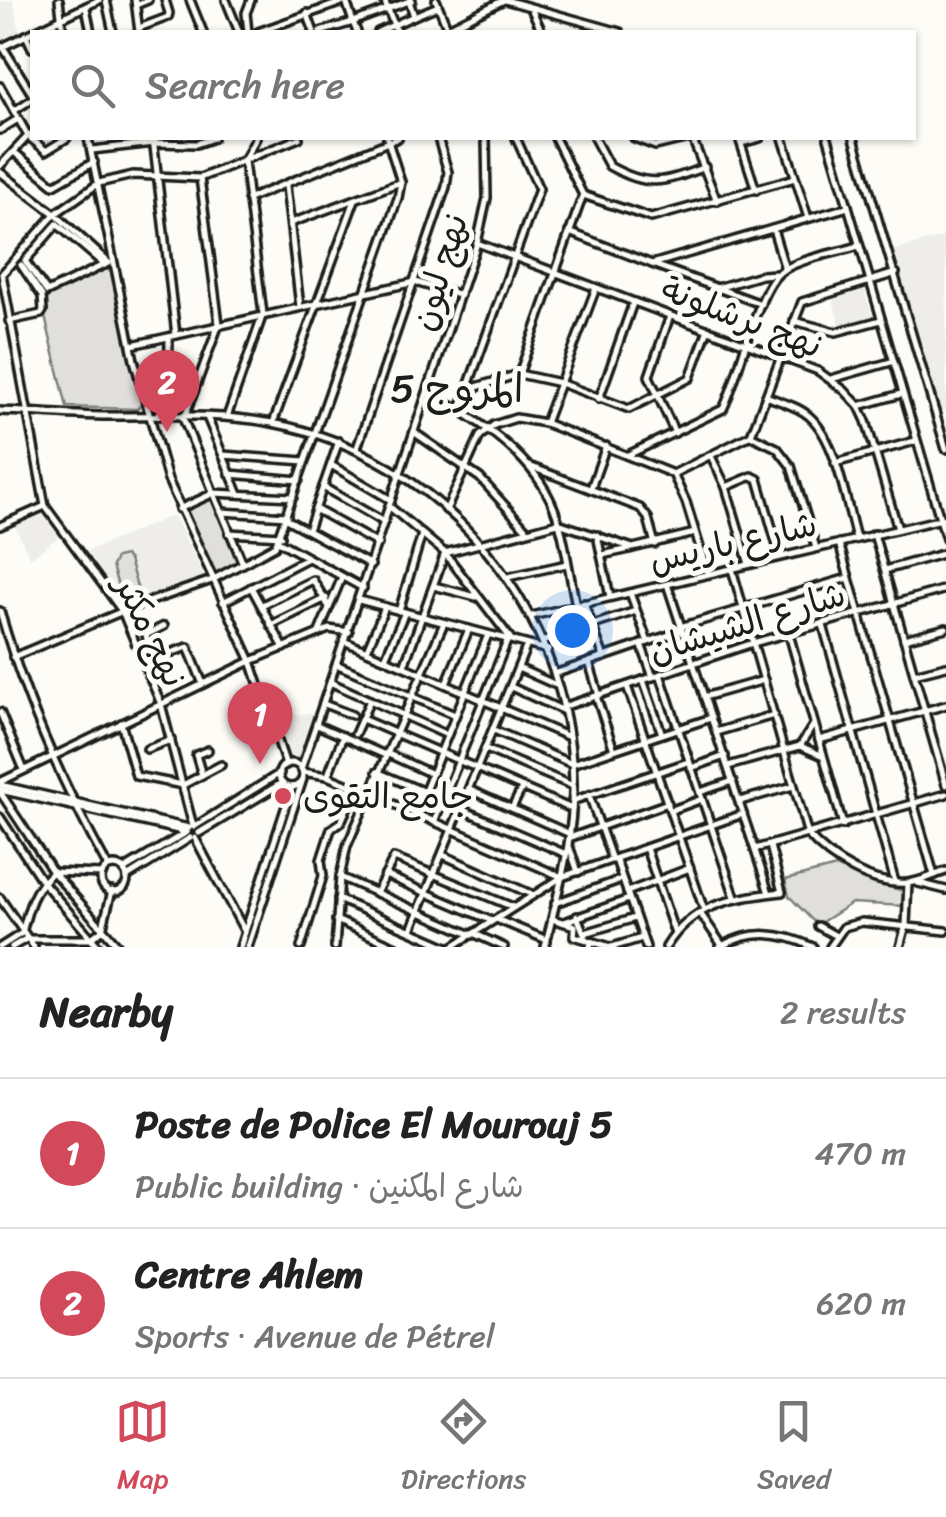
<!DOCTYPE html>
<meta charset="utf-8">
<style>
body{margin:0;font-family:Sriracha,"Playpen Sans Arabic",sans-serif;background:#f2f2f2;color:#222}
.you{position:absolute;left:572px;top:630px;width:35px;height:35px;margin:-25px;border:8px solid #fff;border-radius:50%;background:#1a73e8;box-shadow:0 0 0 15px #1a73e833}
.badge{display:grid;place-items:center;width:65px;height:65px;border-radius:50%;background:#d1495b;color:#fff;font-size:32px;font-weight:700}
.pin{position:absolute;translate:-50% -82px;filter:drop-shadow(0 2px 5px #0008)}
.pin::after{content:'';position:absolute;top:52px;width:35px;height:30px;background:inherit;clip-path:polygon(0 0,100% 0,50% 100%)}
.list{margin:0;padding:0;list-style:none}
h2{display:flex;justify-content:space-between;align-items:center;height:130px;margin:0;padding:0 40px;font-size:42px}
h2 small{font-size:32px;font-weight:400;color:#767676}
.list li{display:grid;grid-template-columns:65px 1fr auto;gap:30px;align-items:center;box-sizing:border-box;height:150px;padding:0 40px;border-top:2px solid #e0e0e0}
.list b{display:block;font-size:38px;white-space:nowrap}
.list p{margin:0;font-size:32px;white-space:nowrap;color:#767676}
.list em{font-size:32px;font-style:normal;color:#767676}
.icon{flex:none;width:55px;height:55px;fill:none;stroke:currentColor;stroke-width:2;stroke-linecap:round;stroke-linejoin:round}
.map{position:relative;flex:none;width:946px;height:947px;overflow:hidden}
.search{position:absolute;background:#fff;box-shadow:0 2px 8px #0004;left:30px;right:30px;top:30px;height:110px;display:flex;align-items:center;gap:25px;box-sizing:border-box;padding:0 35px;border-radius:0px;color:#767676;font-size:38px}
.sheet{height:430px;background:#fff}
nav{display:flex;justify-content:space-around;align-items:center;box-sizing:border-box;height:140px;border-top:2px solid #e0e0e0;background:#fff;font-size:28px;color:#767676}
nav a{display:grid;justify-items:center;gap:5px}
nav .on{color:#d1495b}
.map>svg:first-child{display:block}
.built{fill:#eeede9}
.green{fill:#e0dfdb;stroke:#7e7e7c;stroke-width:2.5}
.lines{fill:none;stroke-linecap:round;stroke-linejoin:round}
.minor-casing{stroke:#1c1c1c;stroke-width:12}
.minor{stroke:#fdfcf7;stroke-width:5}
.poi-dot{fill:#d1495b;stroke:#fdfcf7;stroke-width:4}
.labels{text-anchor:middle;stroke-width:10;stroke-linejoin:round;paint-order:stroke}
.street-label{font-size:35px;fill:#1c1c1c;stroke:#fdfcf7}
.poi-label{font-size:35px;fill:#1c1c1c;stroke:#fdfcf7;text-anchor:start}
.quarter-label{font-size:40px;fill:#1c1c1c;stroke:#fdfcf7}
</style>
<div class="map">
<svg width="946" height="947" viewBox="0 0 946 947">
<rect width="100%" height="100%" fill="#fdfcf7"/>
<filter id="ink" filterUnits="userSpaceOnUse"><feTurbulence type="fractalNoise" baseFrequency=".01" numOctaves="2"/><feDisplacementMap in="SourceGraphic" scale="20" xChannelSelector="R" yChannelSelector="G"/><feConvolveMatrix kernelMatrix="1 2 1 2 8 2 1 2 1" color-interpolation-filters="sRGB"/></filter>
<g filter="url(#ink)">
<g class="built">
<path d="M13,0L20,34L0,43V2Z"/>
<path d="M946,236V410L939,412L892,251Z"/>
<path d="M866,286L868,292L865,294L875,322L842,332L832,297Z"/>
<path d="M44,512L63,534L30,558L15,526Z"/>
<path d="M174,515L205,579L127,608L87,551Z"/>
<path d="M319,712L302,758L289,760L274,717Z"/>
</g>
<g class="green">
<path d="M107,267L115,279L143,402L137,409L67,407L41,300Z"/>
<path d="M214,497L241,564L219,575L213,569L185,510Z"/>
<path d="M125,556L129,560L140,597L138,601L123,603L112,566L116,558Z"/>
<path d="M836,867L881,885L905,891L904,906L852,903L817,925L789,896L785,880Z"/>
</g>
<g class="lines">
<defs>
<g id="minor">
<path d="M59,0L63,32"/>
<path d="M106,0L113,32"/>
<path d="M135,0L139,32"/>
<path d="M190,0L203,32"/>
<path d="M226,0L239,32"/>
<path d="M384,0L397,32"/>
<path d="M436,0L449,32"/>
<path d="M505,0L620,32"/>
<path d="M409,1L414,16L438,6"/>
<path d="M136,5L148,0"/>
<path d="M86,8L91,32"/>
<path d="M531,8L542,32"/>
<path d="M307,13L314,32"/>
<path d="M139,28L168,17L169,13L165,0"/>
<path d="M248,32L246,13L251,0"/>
<path d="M258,32L348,0"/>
<path d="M320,32L353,22L346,1"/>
<path d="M357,32L353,22L412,0"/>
<path d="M378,32L414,16"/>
<path d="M440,32L504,0"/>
<path d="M26,35L32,48"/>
<path d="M3,47L32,94"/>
<path d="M0,48L99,0"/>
<path d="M0,86L28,136L0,166"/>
<path d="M14,111L32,99"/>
<path d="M0,130L18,119"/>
<path d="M32,133L28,136L46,151L67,138"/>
<path d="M88,138L134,360L168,480L251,661L286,765"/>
<path d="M153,138L176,335"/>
<path d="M594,138L609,166C650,189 664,182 705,167"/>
<path d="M634,138L655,146L689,138"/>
<path d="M692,138L717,201"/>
<path d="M739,138L756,190"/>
<path d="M783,138L808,218"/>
<path d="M828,138L946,539"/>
<path d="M854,138L946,449"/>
<path d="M741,143L760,138"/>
<path d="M92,150L154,143L196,144L213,138"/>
<path d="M14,152L54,185L94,162"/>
<path d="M0,172L55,214L109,263"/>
<path d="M286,186L300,307"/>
<path d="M583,195L651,218L795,178"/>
<path d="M248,199L398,138"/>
<path d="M291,223L401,182"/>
<path d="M773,229L785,269"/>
<path d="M569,232L652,264L848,207"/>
<path d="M477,243L818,371L844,390L859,406L866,421L898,529"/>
<path d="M652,264L761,304"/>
<path d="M105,265L57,224L25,261L47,292L108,263"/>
<path d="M717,288L761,275L777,274"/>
<path d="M670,316L649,376L675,433"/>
<path d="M9,321L41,314L43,311L42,296L21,265"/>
<path d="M794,321L836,332L881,320"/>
<path d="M132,345L415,282L460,295"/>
<path d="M519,374L583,195L555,138"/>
<path d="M831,379L891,362"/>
<path d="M470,389L519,374L560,383L629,409L690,378L708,329"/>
<path d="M428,393C473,416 527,451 550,499C565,530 568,571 576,605"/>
<path d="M766,396C780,402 798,406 809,416C837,440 846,503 856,538"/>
<path d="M599,399L633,303"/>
<path d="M859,406L901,394"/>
<path d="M460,409L539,189L516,138"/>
<path d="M0,411C38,412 76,416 114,416C166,416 220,413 272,423C443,455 570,610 573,783C574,838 558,893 545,947"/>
<path d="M156,416L168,401L169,338"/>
<path d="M182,416L243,564"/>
<path d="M185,416L219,324L200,178"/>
<path d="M207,417L238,492"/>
<path d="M227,417L263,314L244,161L256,138"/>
<path d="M273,423L355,200"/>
<path d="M545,423L596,288"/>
<path d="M415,433L480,478L527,530"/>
<path d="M751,435L802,302L896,273"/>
<path d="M752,436L777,448L791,466L816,548"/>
<path d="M357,448L446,187L448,172L438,138"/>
<path d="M223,455L305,461"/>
<path d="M628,455L723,409C739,379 757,285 783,270C804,258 835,253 859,246"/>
<path d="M711,456L726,487L749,564"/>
<path d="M835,463L915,441"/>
<path d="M331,465L391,500"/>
<path d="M529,466L640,508L648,518L655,544"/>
<path d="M230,474L299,480"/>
<path d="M673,474L751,435"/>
<path d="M323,487L384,522"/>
<path d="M726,487L752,476L758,479L780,556"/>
<path d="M591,488L606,446"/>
<path d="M390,507L445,553L511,639"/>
<path d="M179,509L214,493L293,497"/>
<path d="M315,509L378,544"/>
<path d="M446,510L480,436L494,425L516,418L545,423L673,474L686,502L708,574"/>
<path d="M221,512L287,516"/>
<path d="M286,519L371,565"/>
<path d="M0,526L45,506"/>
<path d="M308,530L339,441"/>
<path d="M229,533L281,536"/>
<path d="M874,534L946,785"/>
<path d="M597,535L610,597"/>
<path d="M278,541L363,588"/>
<path d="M839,543L934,875"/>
<path d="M602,555L630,549"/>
<path d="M732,569L808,835C830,860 872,886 907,883C920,882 934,875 946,871"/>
<path d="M885,570L946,553"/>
<path d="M508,577L567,564"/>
<path d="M667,584L769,893"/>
<path d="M434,586L476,597"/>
<path d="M251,587L284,648"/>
<path d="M359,600L548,650"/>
<path d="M223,602L308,558"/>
<path d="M262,605L313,580L329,607"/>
<path d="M0,611C26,703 62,784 108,867"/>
<path d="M399,611L422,534"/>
<path d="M532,616L946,518"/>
<path d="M271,625L326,598"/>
<path d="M823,625L895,882"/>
<path d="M680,627L848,578"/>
<path d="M319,632L342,577"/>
<path d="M789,634L843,825"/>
<path d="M904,639L946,628"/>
<path d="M544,641L636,611"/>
<path d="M346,642L569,737"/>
<path d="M648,642L681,631"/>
<path d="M641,644L653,677"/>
<path d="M367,650L385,607"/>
<path d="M13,657L128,609L212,580L275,546L398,198L401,182L387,138"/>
<path d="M604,657L648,642L630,593"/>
<path d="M385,658L405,612"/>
<path d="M152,659L146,635L164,626"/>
<path d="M144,662L188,647L203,684"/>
<path d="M589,662L599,695"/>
<path d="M338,665L455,715"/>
<path d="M404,666L445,553L558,523L633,548L695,533"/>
<path d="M518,668L556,685"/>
<path d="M557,673L604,657L584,603"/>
<path d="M660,674L735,897"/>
<path d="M914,674L946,666"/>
<path d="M643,680L662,734"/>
<path d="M332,683L447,735"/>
<path d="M446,684L469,629"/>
<path d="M627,686L704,910"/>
<path d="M511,687L564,711"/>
<path d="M596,696L614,750"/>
<path d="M704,697L764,680"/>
<path d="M324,704L352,715"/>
<path d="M563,707L753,643L946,589"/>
<path d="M0,712L24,770"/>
<path d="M362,719L572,809"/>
<path d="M121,723L136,776L183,785L221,765"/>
<path d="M317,725L385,755"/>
<path d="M494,730L572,764L711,718"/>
<path d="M716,732L774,715"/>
<path d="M355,734L370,700"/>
<path d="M819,740L946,705"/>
<path d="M800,746L814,724"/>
<path d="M147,749L171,740"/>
<path d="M486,749L573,786"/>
<path d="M386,753L432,774"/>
<circle cx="291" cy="775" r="12"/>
<path d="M728,766L800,746L821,755"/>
<path d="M691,768L725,756"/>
<path d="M301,769L477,243L487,198L486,138"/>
<path d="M303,772L327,776L368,793L562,877"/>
<path d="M377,772L425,792"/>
<path d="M202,775L196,755L208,750"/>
<path d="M328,775L343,736"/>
<path d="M0,782L251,661L329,629L349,632"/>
<path d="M0,785L189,828"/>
<path d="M0,790L187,832"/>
<path d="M470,790L570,834"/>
<path d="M0,792L53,872L119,947"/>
<path d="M700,792L733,781"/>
<path d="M589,795L612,860"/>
<path d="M572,801L688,762"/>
<path d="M740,801L793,786"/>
<path d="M512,808L522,788"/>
<path d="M463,810L566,854"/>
<path d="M672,810L702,799"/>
<path d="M416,813L488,635"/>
<path d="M0,817L42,881L99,947"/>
<path d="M434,822L508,639"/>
<path d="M193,826L161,704L122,611L45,506L2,274L55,214L99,183L133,175L200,178L299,138"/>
<path d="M194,827L280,773"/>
<path d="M199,833L282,783"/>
<path d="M195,838L245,932"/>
<path d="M569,838L668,803"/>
<path d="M569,846L578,872"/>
<path d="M646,848L675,934"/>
<path d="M755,849L946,794"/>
<path d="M443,855L533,895"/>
<path d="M616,860L646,947"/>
<circle cx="114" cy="879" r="13"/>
<path d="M125,869L187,832"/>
<path d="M385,875L492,921"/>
<path d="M127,877L190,838"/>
<path d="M340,877L472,935"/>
<path d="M918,883L946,890"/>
<path d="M627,892L690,868"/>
<path d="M376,893L394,858L513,907"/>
<path d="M0,898L34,947"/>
<path d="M338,899L448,947"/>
<path d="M555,903L622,879"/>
<path d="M700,913L722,945"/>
<path d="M577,916L585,936"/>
<path d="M496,919L547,940"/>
<path d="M552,919L575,926L574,936L591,941L590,947"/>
<path d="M336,920L396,947"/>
<path d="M564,922L629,899"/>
<path d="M818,926L836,936"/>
<path d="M411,930L527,645"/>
<path d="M585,933L635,918"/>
<path d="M475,934L504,947"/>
<path d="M591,941L610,947"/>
<path d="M0,947L22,933C28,909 33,888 53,872L102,874"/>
<path d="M12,947L26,939H90L102,930L112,891"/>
<path d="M240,947L292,787"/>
<path d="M248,947L303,779"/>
<path d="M301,947L323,876L321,860L331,829L341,822L356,788"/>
<path d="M335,947L340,877L347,846L444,623"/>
<path d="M452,947L562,877L743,814"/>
<path d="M612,947L642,938"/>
<path d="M666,947C693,902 735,898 782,892L770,846"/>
<path d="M720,947C751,929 781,932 813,947"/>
<path d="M830,947L844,927L862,922L946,931"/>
<path d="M900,947L906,925L908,883"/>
</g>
</defs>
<use href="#minor" class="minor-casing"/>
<use href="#minor" class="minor"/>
</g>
</g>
<circle class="poi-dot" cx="283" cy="796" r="10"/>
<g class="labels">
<g class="street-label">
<text transform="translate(439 272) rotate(-73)" y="12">نهج ليون</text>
<text transform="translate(742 317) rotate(21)" y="12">نهج برشلونة</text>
<text transform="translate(733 542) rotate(-13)" y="12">شارع باريس</text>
<text transform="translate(747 622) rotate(-17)" y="12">شارع الشيشان</text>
<text transform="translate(151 631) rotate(64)" y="12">نهج مكثر</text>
</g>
<g class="poi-label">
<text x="303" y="808">جامع التقوى</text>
</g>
<g class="quarter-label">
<text x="457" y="402">المروج 5</text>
</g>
</g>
</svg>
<div class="you"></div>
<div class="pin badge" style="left:260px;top:764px">1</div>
<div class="pin badge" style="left:167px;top:432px">2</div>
<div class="search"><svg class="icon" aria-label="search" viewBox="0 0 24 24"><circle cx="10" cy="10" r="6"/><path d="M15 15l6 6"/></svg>Search here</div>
</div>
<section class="sheet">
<h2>Nearby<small>2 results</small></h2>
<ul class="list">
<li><span class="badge">1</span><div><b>Poste de Police El Mourouj 5</b><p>Public building · شارع المكنين</p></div><em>470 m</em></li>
<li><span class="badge">2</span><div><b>Centre Ahlem</b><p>Sports · Avenue de Pétrel</p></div><em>620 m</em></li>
</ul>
</section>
<nav>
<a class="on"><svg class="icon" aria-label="map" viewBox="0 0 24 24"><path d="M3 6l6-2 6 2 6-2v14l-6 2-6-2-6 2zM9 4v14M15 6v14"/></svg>Map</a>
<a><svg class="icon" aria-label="directions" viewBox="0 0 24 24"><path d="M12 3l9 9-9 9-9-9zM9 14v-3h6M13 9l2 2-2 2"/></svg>Directions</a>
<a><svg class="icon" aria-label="saved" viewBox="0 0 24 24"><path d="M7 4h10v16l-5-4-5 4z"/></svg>Saved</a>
</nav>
